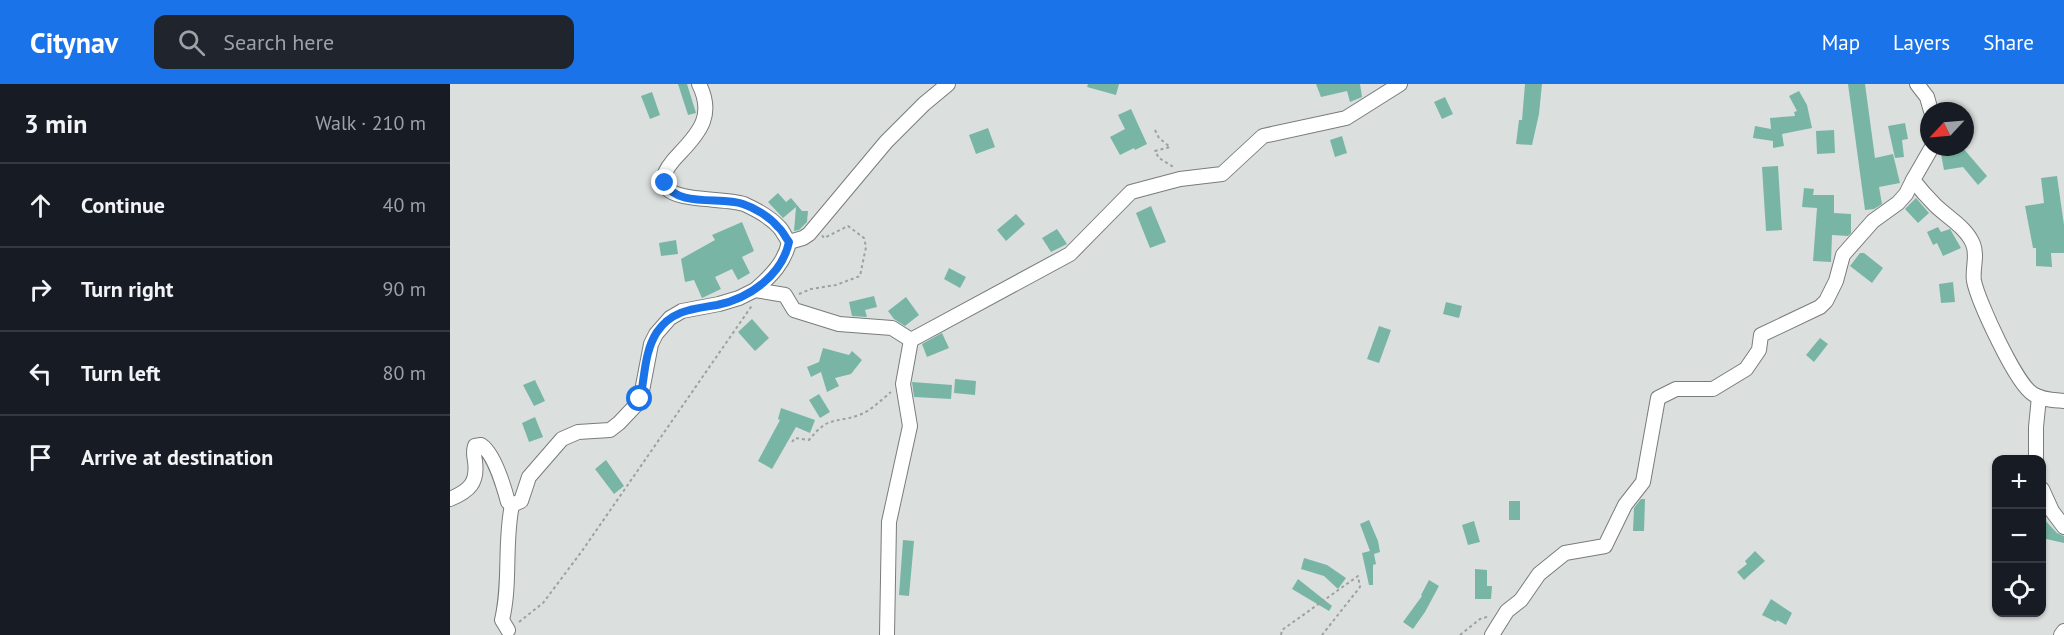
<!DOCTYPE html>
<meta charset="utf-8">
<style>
body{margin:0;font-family:"PT Sans",sans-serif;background:#20242c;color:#f1f3f6}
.controls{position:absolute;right:18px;bottom:18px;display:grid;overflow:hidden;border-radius:12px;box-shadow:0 2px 4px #0004}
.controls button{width:54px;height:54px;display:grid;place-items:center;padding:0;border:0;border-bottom:2px solid #363941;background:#171b24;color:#f1f3f6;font:30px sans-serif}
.compass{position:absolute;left:1470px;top:18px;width:54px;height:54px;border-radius:50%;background:#171b24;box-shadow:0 2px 4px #0004;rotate:244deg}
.stop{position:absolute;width:18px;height:18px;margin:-14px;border:4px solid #1a73e8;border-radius:50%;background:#fff}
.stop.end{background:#1a73e8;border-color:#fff;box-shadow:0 2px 6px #0008}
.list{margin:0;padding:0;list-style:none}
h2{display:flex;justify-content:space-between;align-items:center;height:78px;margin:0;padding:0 24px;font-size:26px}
h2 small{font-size:20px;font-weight:400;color:#9ea1a6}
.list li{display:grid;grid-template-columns:39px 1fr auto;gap:18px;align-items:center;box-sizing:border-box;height:84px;padding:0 24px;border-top:2px solid #363941}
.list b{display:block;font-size:22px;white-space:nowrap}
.list em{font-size:20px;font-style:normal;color:#9ea1a6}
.icon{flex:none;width:33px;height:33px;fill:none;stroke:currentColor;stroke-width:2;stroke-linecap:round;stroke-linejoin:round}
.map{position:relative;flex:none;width:1614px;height:551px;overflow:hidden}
header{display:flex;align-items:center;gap:36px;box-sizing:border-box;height:84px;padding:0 30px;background:#1a73e8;color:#fff}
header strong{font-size:28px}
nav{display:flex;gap:33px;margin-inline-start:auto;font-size:21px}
.search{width:420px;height:54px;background:#20242c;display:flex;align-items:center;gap:15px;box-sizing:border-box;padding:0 21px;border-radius:12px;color:#9ea1a6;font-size:22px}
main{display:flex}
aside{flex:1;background:#171b24}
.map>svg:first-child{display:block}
.building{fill:#79b5a5}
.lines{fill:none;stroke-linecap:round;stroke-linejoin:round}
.minor-casing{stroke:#787c7b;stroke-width:16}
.path{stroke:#9da19f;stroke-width:2;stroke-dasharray:3 3;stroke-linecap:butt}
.minor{stroke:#fff;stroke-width:14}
.route{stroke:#1a73e8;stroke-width:8}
</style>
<header>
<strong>Citynav</strong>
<div class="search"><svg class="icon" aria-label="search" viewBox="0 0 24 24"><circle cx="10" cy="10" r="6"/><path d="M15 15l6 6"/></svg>Search here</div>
<nav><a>Map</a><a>Layers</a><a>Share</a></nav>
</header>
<main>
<aside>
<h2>3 min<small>Walk · 210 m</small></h2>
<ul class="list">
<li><svg class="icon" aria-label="ahead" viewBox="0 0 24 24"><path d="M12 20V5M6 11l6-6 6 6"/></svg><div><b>Continue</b></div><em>40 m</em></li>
<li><svg class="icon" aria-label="right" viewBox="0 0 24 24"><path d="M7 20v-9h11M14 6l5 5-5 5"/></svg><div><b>Turn right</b></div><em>90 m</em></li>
<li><svg class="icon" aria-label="left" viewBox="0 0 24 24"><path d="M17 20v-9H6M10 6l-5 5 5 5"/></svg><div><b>Turn left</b></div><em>80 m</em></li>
<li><svg class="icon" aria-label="arrive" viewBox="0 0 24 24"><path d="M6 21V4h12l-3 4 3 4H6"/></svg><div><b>Arrive at destination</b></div></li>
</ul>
</aside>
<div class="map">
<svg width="1614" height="551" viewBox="0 0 1614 551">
<rect width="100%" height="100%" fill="#dbe0de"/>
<g class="building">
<path d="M228,0H237L246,29L238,31Z"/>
<path d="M638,0H669L666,11L637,3Z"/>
<path d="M866,0H910L912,13L900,18L897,7L871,13Z"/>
<path d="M1075,0H1092L1089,30L1082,61L1066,60L1069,36H1072Z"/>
<path d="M1398,0H1415L1425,74L1443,70L1450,99L1429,103L1432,120L1424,125L1415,126Z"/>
<path d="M1349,7L1357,21L1362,44L1332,50L1334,62L1323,64V57L1303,54L1305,42L1321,45L1320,34L1345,32L1344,28L1347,27L1339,12Z"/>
<path d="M202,8L210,31L200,35L191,12Z"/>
<path d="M995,13L1003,30L992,35L984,18Z"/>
<path d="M681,25L697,60L685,66L684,64L670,71L660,53L675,45L668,31Z"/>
<path d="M1455,39L1458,55L1452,56L1454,73L1445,74L1438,42Z"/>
<path d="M538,44L545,63L526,70L519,51Z"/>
<path d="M1384,46L1385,69L1367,70L1366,47Z"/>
<path d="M892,52L897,69L885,73L880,56Z"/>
<path d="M1513,64L1537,92L1528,101L1513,83L1494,86L1491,70L1508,69Z"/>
<path d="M1328,82L1332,146L1316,147L1312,83Z"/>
<path d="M1607,92L1614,141V169H1601L1602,183L1586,182V164H1583L1575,122L1594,119L1591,94Z"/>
<path d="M1354,104L1364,105L1363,111H1384V129L1401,130V149L1398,152L1382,151L1381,178L1363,177L1367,124L1352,123Z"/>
<path d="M328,109L336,118L341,114L352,127H358L357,138L349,146L344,147L346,123L333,134L318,118Z"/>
<path d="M1466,114L1479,129L1468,139L1455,125Z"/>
<path d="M701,122L716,158L700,164L686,129Z"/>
<path d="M566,130L575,140L556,157L547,146Z"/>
<path d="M292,138L304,167L292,173L300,189L288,196L282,185L265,193L271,205L252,214L244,196L235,198L231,175L265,156L262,151Z"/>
<path d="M1488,143L1491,148L1500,145L1511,164L1493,172L1487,159L1483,161L1477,148Z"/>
<path d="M607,145L617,160L601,168L592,154Z"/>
<path d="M226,156L228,170L211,172L209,159Z"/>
<path d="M1410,169H1414L1433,184L1422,199L1400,182Z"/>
<path d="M499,184L516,193L510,204L494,195Z"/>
<path d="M1503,198L1505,218L1491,219L1489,200Z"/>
<path d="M424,212L427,223L415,226L417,233L402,232L399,218Z"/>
<path d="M456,213L469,231L455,242L444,235L438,227Z"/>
<path d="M996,218L1012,222L1009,234L993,230Z"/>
<path d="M302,235L319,254L305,267L288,248Z"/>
<path d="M929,242L941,246L929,279L917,275Z"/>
<path d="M492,249L499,264L477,273L472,260Z"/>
<path d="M1370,254L1378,260L1364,278L1356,271Z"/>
<path d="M373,264L399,271L402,267L412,276L401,290L385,294L389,302L377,308L371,288L361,293L357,283L369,278Z"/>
<path d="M505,295L526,297L525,311L504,309Z"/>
<path d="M85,296L95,317L84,322L73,301Z"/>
<path d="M462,298L502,301L501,315L464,313Z"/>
<path d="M369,310L380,328L370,334L359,316Z"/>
<path d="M331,324L365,336L360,349L346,343L322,385L308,377L330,336L328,335Z"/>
<path d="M85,333L93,353L79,358L72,339Z"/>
<path d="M156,376L174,402L164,410L145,385Z"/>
<path d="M1191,415H1195L1194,447H1183L1184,424Z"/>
<rect x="1059" y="417" width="11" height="19"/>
<path d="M1592,433L1607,449L1614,452V459L1596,455L1592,450Z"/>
<path d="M919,436L928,457L930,468L924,470L926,480L923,481V501H919L912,469L920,467L910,440Z"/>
<path d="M1024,437L1030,458L1018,461L1012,441Z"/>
<path d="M453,456L464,457L459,512L449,511Z"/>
<path d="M1305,467L1315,477L1294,496L1287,488L1297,480L1295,477Z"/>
<path d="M854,474L877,481L896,494L888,505L874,492L851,485Z"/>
<path d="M1025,485L1037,486V502H1042L1041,515H1025Z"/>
<path d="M848,495L882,522L879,527L842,505Z"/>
<path d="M979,496L989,502L975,528L963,545L953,538L972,512L971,511Z"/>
<path d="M1321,515L1342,529L1336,541L1327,536L1326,538L1312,531Z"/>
</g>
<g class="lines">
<defs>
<g id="minor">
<path d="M249,0C264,30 251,47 230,69C176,124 269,111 294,120C305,125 320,133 329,143C333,147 335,153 339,158L353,154L359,150L436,58L474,20L498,0"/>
<path d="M1467,0L1477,13L1481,27"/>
<path d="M1482,63L1463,96C1470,105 1477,113 1485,121C1497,133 1516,143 1523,160C1528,172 1522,185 1524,197C1528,217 1566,300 1583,310C1592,316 1604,316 1614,317"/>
<path d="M339,158C335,178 321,192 305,206L335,211L344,226L389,240L442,244L461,256"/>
<path d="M1586,376V343L1589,313"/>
<path d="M1592,405L1602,427L1614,443"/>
<path d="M0,415C19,407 28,399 25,377C24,371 23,368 25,362L31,361C44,369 54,403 58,418L62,421L71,417L79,393L112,355L128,348L160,346L169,339L187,320L192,307L201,260L206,250L220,234L232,227L269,220L289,214L305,206"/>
<path d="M58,546L52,536C61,498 54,459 62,421"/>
<path d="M437,551L439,438L460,342L453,300L461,256L620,170L681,108L730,95L772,90L813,52L896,34L950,0"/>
<path d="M1042,551L1057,527L1071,516L1089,490L1115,469L1155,462L1175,421L1193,398L1208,314L1226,305H1263L1296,285L1309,266L1311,251L1370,223L1376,217L1386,197L1393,171L1423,137L1448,119L1456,110L1463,96"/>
<path d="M1611,551L1614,547"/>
</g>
</defs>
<use href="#minor" class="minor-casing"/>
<g class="path">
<path d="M705,46L709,54L720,63L705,67L709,74L725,84"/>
<path d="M349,210L361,205L386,201L410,192L416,163L414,154L398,142L374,154L372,151"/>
<path d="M342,358L345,354L359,356C379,331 384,340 409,331C421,327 432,315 441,308"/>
<path d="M69,538L93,519L132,467L303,220"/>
<path d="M831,551L832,546L908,492L910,503L872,551"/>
<path d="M1010,551L1030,535L1040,532"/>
</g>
<use href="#minor" class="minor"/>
</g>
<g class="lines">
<path class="route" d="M190,315C195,293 194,268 207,248C222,226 243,225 267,221C300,214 332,191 339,158C335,153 333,147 328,143C320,133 305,124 293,120C272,112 227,124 215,99"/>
</g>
</svg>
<div class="controls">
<button>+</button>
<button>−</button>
<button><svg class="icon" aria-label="locate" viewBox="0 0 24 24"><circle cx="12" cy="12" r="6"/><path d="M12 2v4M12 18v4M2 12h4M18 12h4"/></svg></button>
</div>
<svg class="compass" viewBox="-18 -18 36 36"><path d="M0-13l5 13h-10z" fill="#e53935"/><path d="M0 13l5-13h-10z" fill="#9ea1a6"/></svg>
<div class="stop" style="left:190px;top:315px"></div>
<div class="stop end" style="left:215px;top:99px"></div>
</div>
</main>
